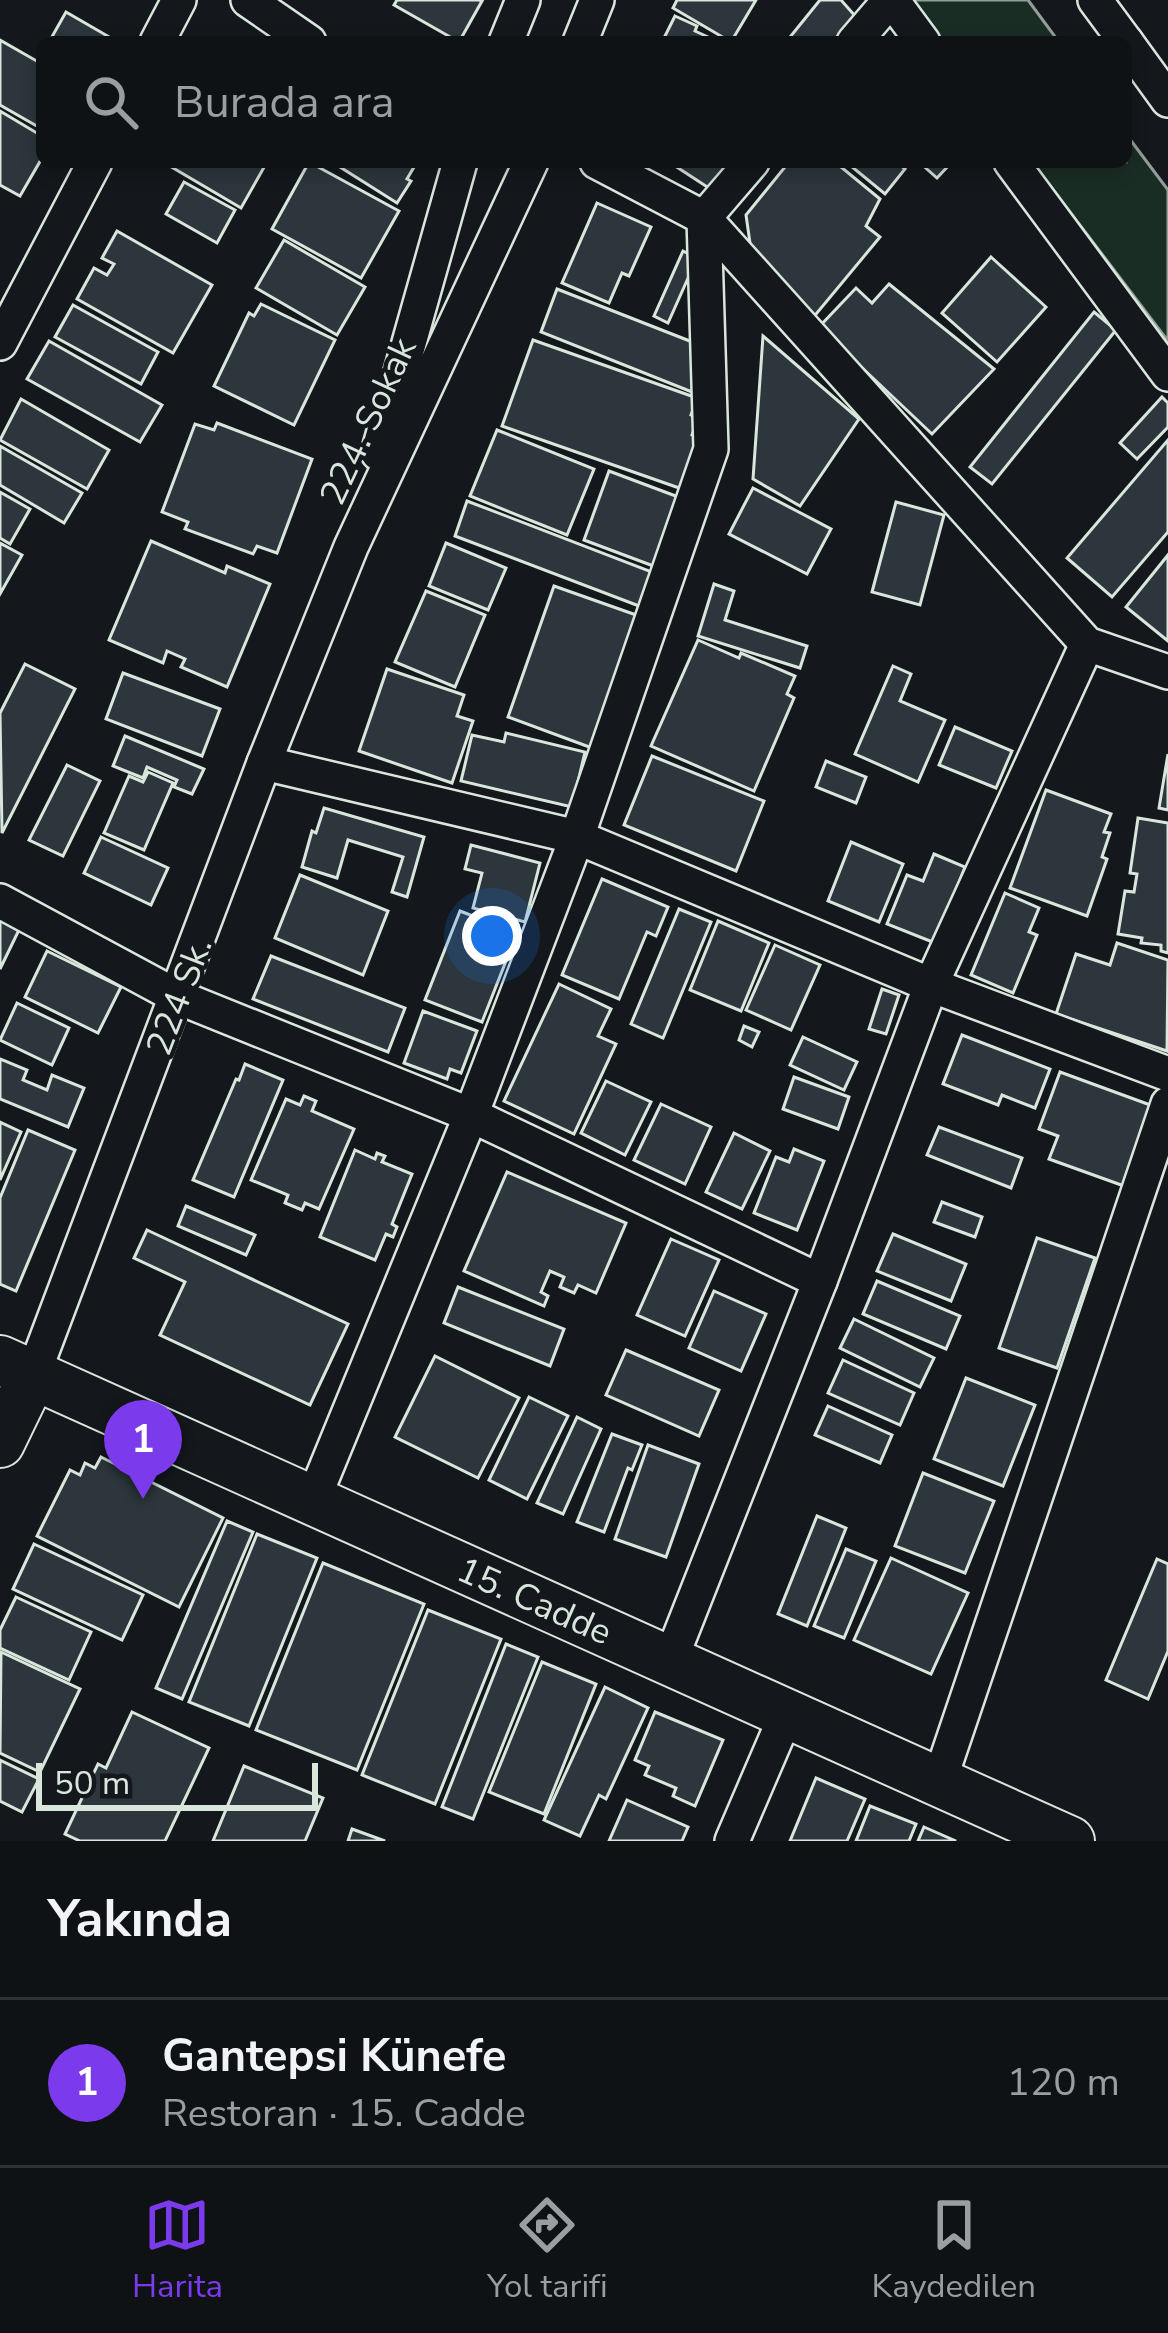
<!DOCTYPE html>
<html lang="tr">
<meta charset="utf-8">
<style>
body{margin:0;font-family:"Nunito Sans",sans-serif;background:#181b1e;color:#f1f3f6}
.scale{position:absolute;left:36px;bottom:30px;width:282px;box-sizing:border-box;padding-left:12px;border:6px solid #d8e6dc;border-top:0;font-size:33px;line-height:42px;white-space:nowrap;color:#d8e6dc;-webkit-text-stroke:9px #14181c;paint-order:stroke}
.you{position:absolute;left:492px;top:936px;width:42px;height:42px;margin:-30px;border:9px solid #fff;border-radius:50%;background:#1a73e8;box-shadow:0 0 0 18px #1a73e833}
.badge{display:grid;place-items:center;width:78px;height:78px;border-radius:50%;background:#7c3aed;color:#fff;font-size:39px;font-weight:700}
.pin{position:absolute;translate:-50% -99px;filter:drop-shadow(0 3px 6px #0008)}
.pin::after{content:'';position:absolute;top:63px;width:42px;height:36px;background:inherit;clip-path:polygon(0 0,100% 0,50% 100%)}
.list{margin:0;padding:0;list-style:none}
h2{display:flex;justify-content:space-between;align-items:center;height:156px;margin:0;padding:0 48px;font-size:51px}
h2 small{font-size:39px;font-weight:400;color:#9b9ea0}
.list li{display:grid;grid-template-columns:78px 1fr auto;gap:36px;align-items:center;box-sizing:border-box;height:168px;padding:0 48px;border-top:3px solid #2f3234}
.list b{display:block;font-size:45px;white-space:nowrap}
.list p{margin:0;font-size:39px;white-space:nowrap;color:#9b9ea0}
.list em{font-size:39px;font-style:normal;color:#9b9ea0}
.icon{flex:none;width:66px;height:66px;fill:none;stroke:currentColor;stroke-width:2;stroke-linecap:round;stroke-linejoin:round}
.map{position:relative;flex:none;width:1168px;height:1841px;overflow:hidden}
.search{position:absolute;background:#0f1215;box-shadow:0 6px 18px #0003;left:36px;right:36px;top:36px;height:132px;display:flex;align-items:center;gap:30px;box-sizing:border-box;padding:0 42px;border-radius:18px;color:#9b9ea0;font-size:45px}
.sheet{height:324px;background:#0f1215}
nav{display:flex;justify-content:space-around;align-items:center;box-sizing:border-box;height:168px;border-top:3px solid #2f3234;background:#0f1215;font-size:33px;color:#9b9ea0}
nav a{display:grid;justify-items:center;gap:6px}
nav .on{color:#7c3aed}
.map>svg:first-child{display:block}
.green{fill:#1a2d24;stroke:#939e99;stroke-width:3}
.building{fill:#2c363c;stroke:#d8e6dc;stroke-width:3}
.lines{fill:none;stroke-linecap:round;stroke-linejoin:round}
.street-casing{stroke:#d8e6dc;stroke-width:38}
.secondary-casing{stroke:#d8e6dc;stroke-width:52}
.street{stroke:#14181c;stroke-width:33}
.secondary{stroke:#14181c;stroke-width:48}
.labels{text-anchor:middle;stroke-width:9;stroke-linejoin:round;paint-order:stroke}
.street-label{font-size:36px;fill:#d8e6dc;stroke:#14181c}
</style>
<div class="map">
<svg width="1168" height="1841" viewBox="0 0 1168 1841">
<rect width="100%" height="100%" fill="#14181c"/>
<g class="green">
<path d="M909,0H1028L1059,42H941Z"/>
<path d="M1126,134L1168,190V341L1032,162H1126Z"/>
</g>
<g class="building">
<path d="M397,0H479L482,1L459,42L394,5Z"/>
<path d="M677,0H756L731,42L673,8Z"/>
<path d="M820,0H841L856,17L836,42H786Z"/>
<path d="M66,12L111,38L109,42H49Z"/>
<path d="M675,16L697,26L695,31L719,42H662Z"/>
<path d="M0,40L42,64V129L0,105Z"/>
<path d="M0,111L42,136V158L20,196L0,185Z"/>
<path d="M163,162H267L241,208Z"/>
<path d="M309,162L399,211L361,278L272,229Z"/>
<path d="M332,162H417L407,179L411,181L397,203Z"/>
<path d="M669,162H739L718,194Z"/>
<path d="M789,162H835L880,199L866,226L880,237L812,319L754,271L746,215Z"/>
<path d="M846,162H897L905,169L885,194Z"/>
<path d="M919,162H952L937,178Z"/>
<path d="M184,182L235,210L217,243L166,214Z"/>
<path d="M597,203L651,227L629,276L622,273L609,303L562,283Z"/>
<path d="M117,231L212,285L173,353L77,299L94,268L107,275L114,264L102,258Z"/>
<path d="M284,240L365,287L337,335L256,288Z"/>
<path d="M683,251L697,258L668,323L654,316Z"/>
<path d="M991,257L1046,307L997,362L942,313Z"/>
<path d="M889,284L994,369L932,434L819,327L856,288L872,303Z"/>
<path d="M557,289L700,345L705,360L692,392L541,332Z"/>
<path d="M261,304L335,340L294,425L214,386L249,313L254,316Z"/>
<path d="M73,305L158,352L141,384L55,337Z"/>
<path d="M1094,312L1116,330L992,484L970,467Z"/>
<path d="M763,336L859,419L800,506L753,479Z"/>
<path d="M533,340L697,398L691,415L698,418L692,435L699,438L682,489L502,426Z"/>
<path d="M49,341L162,405L140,442L27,379Z"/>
<path d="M1162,397L1168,403V427L1137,459L1120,443Z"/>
<path d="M21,399L109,450L87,489L0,440Z"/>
<path d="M217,423L312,459L277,553L257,546L253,554L185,529L188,522L162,512L195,424L214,430Z"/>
<path d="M497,430L594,469L567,535L470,496Z"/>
<path d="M1168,440V532L1112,597L1067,558Z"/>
<path d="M0,446L82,493L64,523L0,485Z"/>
<path d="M609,471L681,498L656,567L584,540Z"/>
<path d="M753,488L831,529L807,574L729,534Z"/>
<path d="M0,492L30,509L10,544L0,538Z"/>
<path d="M467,501L652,572L639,606L455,536Z"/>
<path d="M896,502L944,515L920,605L872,592Z"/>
<path d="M151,541L225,573L227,566L270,584L227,687L181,667L185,659L167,651L163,663L109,640Z"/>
<path d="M0,543L22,555L0,594Z"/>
<path d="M446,543L506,568L488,610L429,586Z"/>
<path d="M1168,555V641L1126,607Z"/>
<path d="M714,584L734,591L725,620L807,646L800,668L698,636Z"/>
<path d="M554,586L639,616L592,748L508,717Z"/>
<path d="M426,591L485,615L455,687L395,662Z"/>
<path d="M698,640L739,658L741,653L795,676L787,694L794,698L754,791L651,746Z"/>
<path d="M25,664L75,689L2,833L0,713Z"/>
<path d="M893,666L911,674L900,701L945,720L918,782L855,754Z"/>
<path d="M387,669L464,695L457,716L473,721L452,783L359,751Z"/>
<path d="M123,673L220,709L202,756L106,719Z"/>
<path d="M955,727L1012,751L996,788L939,765Z"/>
<path d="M506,733L585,752L572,807L461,781L472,735L504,742Z"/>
<path d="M125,736L204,769L192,794L174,787L177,780L147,767L143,778L113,766Z"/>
<path d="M1168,754V810L1159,808Z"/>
<path d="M652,756L764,801L736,871L624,825Z"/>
<path d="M826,761L866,777L856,803L816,787Z"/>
<path d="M67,765L100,781L63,856L29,840Z"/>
<path d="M148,772L173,783L144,850L104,833L129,776L143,782Z"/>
<path d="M1046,790L1111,814L1104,832L1110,833L1102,857L1107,859L1087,916L1010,888Z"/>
<path d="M324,808L424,837L407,897L392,892L403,857L348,840L337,878L302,867L312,831L316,833Z"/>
<path d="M1138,818L1168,823V953L1161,951V945L1141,943L1142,938L1118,934L1125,891L1134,892L1137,874L1130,873Z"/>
<path d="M101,837L168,868L151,905L84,873Z"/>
<path d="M851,842L903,864L879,922L828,901Z"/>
<path d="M471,845L540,863L525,922L473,908L482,873L465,869Z"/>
<path d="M934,854L965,867L935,943L887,924L907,875L923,881Z"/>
<path d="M300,875L388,911L363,975L275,938Z"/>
<path d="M602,879L668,907L656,936L647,932L619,999L562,975Z"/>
<path d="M1005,893L1039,908L1029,932L1037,935L1013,993L971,975Z"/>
<path d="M679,909L711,922L663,1038L631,1024Z"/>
<path d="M460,911L517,933L482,1022L425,1000Z"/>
<path d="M0,920L19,930L0,969Z"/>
<path d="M718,921L769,943L741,1011L690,990Z"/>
<path d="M1117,943L1168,960L1167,1051L1056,1014L1076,954L1110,965Z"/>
<path d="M775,945L820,965L791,1030L746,1010Z"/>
<path d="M47,951L121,987L98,1033L25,997Z"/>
<path d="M271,956L405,1008L388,1052L253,999Z"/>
<path d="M559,984L611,1009L598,1036L616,1044L574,1134L504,1101Z"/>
<path d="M882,989L899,995L886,1034L869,1029Z"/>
<path d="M17,1003L69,1028L52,1065L0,1040Z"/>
<path d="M423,1011L477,1031L461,1073L450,1069L447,1079L404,1063Z"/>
<path d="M744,1026L759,1032L752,1047L739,1040Z"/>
<path d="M962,1035L1050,1069L1035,1108L1002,1095L998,1105L943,1084Z"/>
<path d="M803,1037L857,1062L844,1090L790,1065Z"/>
<path d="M0,1059L27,1070L23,1080L47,1090L52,1075L84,1088L68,1127L0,1099Z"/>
<path d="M245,1064L283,1080L234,1197L193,1180L236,1079L239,1080Z"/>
<path d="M1060,1072L1153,1106L1124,1186L1049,1159L1058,1136L1039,1129Z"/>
<path d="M794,1077L849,1097L838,1129L783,1109Z"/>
<path d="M606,1081L651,1102L625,1155L581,1133Z"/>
<path d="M304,1096L316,1101L312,1111L354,1129L319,1209L305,1203L302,1210L285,1203L288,1195L251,1180L286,1099L300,1105Z"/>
<path d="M661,1104L711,1127L685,1184L634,1160Z"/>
<path d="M0,1122L21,1132L0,1180Z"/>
<path d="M939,1127L1022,1158L1011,1188L927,1155Z"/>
<path d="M28,1130L75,1150L16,1291L0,1284V1198Z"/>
<path d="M734,1133L770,1151L742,1209L706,1192Z"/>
<path d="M794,1149L824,1161L797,1230L754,1213L776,1157L789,1162Z"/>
<path d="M355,1150L375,1159L377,1153L385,1156L382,1162L412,1174L392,1224L397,1227L393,1237L386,1234L375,1260L320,1237Z"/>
<path d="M507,1172L626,1223L596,1293L578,1285L574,1293L560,1287L564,1277L550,1271L541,1292L548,1296L544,1306L464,1271Z"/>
<path d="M942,1202L982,1217L975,1237L934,1222Z"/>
<path d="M186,1206L255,1235L246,1255L178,1226Z"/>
<path d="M147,1230L348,1324L310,1405L160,1335L185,1282L134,1258Z"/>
<path d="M893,1234L966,1264L951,1301L877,1271Z"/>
<path d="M1037,1238L1095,1258L1057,1368L999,1348Z"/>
<path d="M671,1239L719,1260L685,1336L637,1315Z"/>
<path d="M877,1281L960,1316L946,1349L863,1314Z"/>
<path d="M458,1287L564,1329L550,1366L444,1323Z"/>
<path d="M714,1291L766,1314L741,1371L689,1348Z"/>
<path d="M854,1319L934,1358L920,1387L840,1348Z"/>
<path d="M626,1350L719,1390L699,1436L606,1395Z"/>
<path d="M435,1356L519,1398L478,1478L395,1437Z"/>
<path d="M843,1360L914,1393L900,1425L828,1393Z"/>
<path d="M966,1378L1035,1405L1003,1486L934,1459Z"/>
<path d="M529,1397L568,1416L527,1499L489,1480Z"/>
<path d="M828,1406L892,1435L880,1463L815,1435Z"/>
<path d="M577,1417L601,1429L563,1514L537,1503Z"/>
<path d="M612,1434L642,1445L632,1470L628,1468L604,1532L577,1522Z"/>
<path d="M648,1445L699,1464L666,1557L615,1539Z"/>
<path d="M101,1457L223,1518L179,1607L37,1536L70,1470L80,1475L85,1463L95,1468Z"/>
<path d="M923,1473L994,1501L965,1573L895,1546Z"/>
<path d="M817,1516L846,1528L807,1626L778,1614Z"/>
<path d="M227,1521L253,1532L182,1699L156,1688Z"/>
<path d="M257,1534L317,1558L249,1726L189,1702Z"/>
<path d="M34,1544L143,1595L122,1640L13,1589Z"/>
<path d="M846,1549L876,1561L844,1638L814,1626Z"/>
<path d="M891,1558L968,1593L931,1674L854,1640Z"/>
<path d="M1157,1559L1168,1564V1651L1148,1699L1106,1680Z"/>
<path d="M323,1563L424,1604L357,1770L256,1730Z"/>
<path d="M16,1597L91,1632L69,1680L0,1648V1630Z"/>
<path d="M428,1610L501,1639L435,1804L362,1775Z"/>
<path d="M506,1644L538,1657L473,1819L442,1807Z"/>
<path d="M1,1652L80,1689L40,1772L0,1753Z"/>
<path d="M542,1662L596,1684L544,1814L489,1792Z"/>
<path d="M605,1687L648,1708L606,1799L599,1795L580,1836L544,1820Z"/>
<path d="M132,1712L209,1748L165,1841H80L65,1834L98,1764L106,1768Z"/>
<path d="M655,1712L723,1740L695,1806L673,1796L676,1788L645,1775L649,1766L635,1760Z"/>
<path d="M0,1760L39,1779L22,1812L0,1801Z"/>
<path d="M244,1766L323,1798L305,1841H213Z"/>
<path d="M816,1778L865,1799L847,1841H790Z"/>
<path d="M627,1800L688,1827L682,1841H609Z"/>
<path d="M870,1806L916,1824L909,1841H856Z"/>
<path d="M924,1827L956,1841H918Z"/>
<path d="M352,1829L385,1841H348Z"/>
</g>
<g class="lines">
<defs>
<g id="street">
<path d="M248,0L309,42"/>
<path d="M892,0L923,42"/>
<path d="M1095,0L1126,42"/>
<path d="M157,42L179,0"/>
<path d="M506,42L523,0"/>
<path d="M580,42L597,0"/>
<path d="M854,42L890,0"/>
<path d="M1126,42L1168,100"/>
<path d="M597,162L704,218L1087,644L1168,672"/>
<path d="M1011,162L1168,374"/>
<path d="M0,343L95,162"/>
<path d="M378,453L460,162"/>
<path d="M264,763L577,837L931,985L1168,1074"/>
<path d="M0,901L178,997L471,1115L820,1281"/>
<path d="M33,1375L264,763L351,547L531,162"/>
<path d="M313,1500L471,1115L577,837L711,449L704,218L752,162"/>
<path d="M670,1661L820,1281L931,985L1087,644"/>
<path d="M939,1782L1168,1104"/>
<path d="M732,1841L787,1713"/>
</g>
<g id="secondary">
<path d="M0,1360L1070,1841"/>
<path d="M0,1443L33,1375"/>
</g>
</defs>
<use href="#street" class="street-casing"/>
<use href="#secondary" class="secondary-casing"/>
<use href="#street" class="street"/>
<use href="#secondary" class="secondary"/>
</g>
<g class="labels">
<g class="street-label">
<text transform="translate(367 421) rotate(-65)" y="13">224. Sokak</text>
<text transform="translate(178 996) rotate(-69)" y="13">224 Sk.</text>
<text transform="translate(535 1600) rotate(24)" y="13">15. Cadde</text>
</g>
</g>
</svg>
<div class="scale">50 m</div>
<div class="you"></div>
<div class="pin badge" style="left:143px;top:1499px">1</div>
<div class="search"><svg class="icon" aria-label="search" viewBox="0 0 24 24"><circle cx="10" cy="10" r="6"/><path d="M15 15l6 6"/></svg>Burada ara</div>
</div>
<section class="sheet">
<h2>Yakında<small></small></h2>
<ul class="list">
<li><span class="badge">1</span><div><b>Gantepsi Künefe</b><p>Restoran · 15. Cadde</p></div><em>120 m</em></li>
</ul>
</section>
<nav>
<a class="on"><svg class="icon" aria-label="map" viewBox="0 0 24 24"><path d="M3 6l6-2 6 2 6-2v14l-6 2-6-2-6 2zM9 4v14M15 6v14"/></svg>Harita</a>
<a><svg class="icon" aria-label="directions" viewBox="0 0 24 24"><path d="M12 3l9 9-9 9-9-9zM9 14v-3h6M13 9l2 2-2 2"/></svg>Yol tarifi</a>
<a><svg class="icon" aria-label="saved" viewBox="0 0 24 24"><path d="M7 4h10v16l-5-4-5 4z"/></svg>Kaydedilen</a>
</nav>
